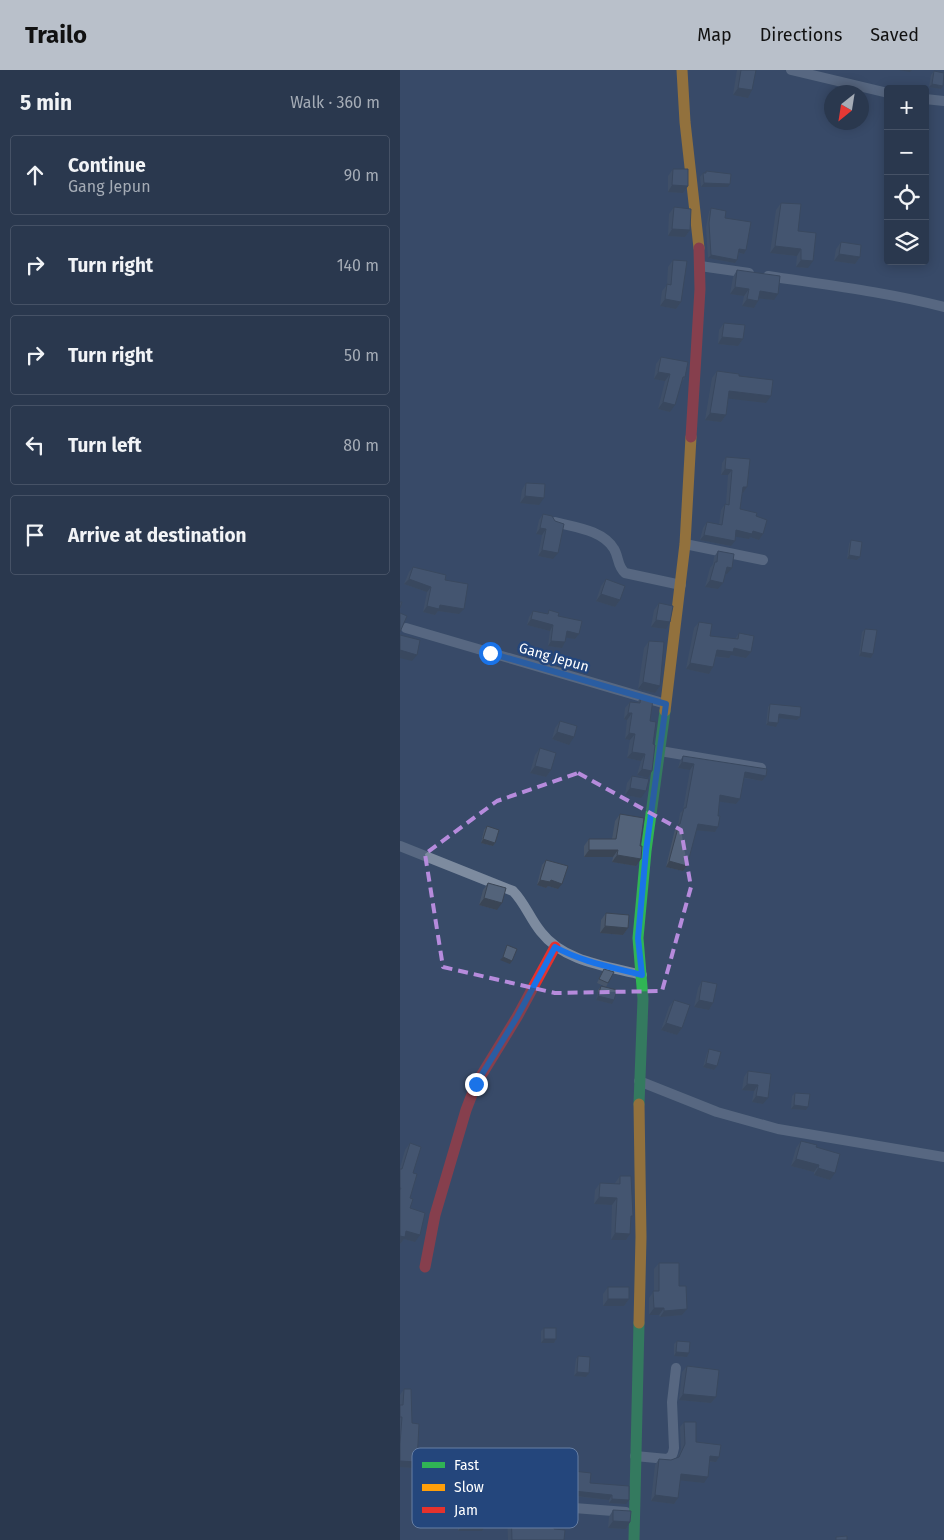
<!DOCTYPE html>
<meta charset="utf-8">
<style>
body{margin:0;font-family:"Fira Sans",sans-serif;background:#364358;color:#f1f3f6}
.controls{position:absolute;right:15px;top:15px;display:grid;overflow:hidden;border-radius:5px;box-shadow:0 2px 12px #0003}
.controls button{width:45px;height:45px;display:grid;place-items:center;padding:0;border:0;border-bottom:1px solid #465266;background:#2a384e;color:#f1f3f6;font:25px sans-serif}
.compass{position:absolute;left:424px;top:15px;width:45px;height:45px;border-radius:50%;background:#2a384e;box-shadow:0 2px 12px #0003;rotate:210deg}
.stop{position:absolute;width:15px;height:15px;margin:-11px;border:4px solid #1a73e8;border-radius:50%;background:#fff}
.stop.end{background:#1a73e8;border-color:#fff;box-shadow:0 1px 5px #0008}
.list{margin:0;padding:0;list-style:none}
h2{display:flex;justify-content:space-between;align-items:center;height:65px;margin:0;padding:0 20px;font-size:21px}
h2 small{font-size:16px;font-weight:400;color:#a5acb6}
.list li{display:grid;grid-template-columns:32px 1fr auto;gap:15px;align-items:center;box-sizing:border-box;height:80px;margin:0 10px 10px;padding:0 10px;border:1px solid #465266;border-radius:5px}
.list b{display:block;font-size:19px;white-space:nowrap}
.list p{margin:0;font-size:16px;white-space:nowrap;color:#a5acb6}
.list em{font-size:16px;font-style:normal;color:#a5acb6}
.icon{flex:none;width:28px;height:28px;fill:none;stroke:currentColor;stroke-width:2;stroke-linecap:round;stroke-linejoin:round}
.map{position:relative;flex:none;width:544px;height:1470px;overflow:hidden}
header{display:flex;align-items:center;gap:30px;box-sizing:border-box;height:70px;padding:0 25px;background:#b9c0ca;color:#111}
header strong{font-size:24px}
nav{display:flex;gap:28px;margin-inline-start:auto;font-size:18px}
main{display:flex}
aside{flex:1;background:#2a384e}
.map>svg:first-child{display:block}
.lines{fill:none;stroke-linecap:round;stroke-linejoin:round}
.street{stroke:#7d8b9f;stroke-width:10}
.fast{stroke:#30b455;stroke-width:11}
.slow{stroke:#ff9f0a;stroke-width:11}
.jam{stroke:#e5322d;stroke-width:11}
.wall{fill:#475569}
.shaded-wall{fill:#3a4555}
.building{fill:#53637a;stroke:#3a4555}
.route{stroke:#1a73e8;stroke-width:6}
.marked{fill:none;stroke:#b68bdc;stroke-width:4;stroke-dasharray:10 6;stroke-linejoin:round}
.labels{text-anchor:middle;stroke-width:5;stroke-linejoin:round;paint-order:stroke}
.street-label{font-size:14px;fill:#fff;stroke:#24467c}
.key{fill:#24467c;stroke:#667ea3;stroke-width:1}
.key-label{font-size:14px;fill:#fff}
</style>
<header>
<strong>Trailo</strong>
<nav><a>Map</a><a>Directions</a><a>Saved</a></nav>
</header>
<main>
<aside>
<h2>5 min<small>Walk · 360 m</small></h2>
<ul class="list">
<li><svg class="icon" aria-label="ahead" viewBox="0 0 24 24"><path d="M12 20V5M6 11l6-6 6 6"/></svg><div><b>Continue</b><p>Gang Jepun</p></div><em>90 m</em></li>
<li><svg class="icon" aria-label="right" viewBox="0 0 24 24"><path d="M7 20v-9h11M14 6l5 5-5 5"/></svg><div><b>Turn right</b></div><em>140 m</em></li>
<li><svg class="icon" aria-label="right" viewBox="0 0 24 24"><path d="M7 20v-9h11M14 6l5 5-5 5"/></svg><div><b>Turn right</b></div><em>50 m</em></li>
<li><svg class="icon" aria-label="left" viewBox="0 0 24 24"><path d="M17 20v-9H6M10 6l-5 5 5 5"/></svg><div><b>Turn left</b></div><em>80 m</em></li>
<li><svg class="icon" aria-label="arrive" viewBox="0 0 24 24"><path d="M6 21V4h12l-3 4 3 4H6"/></svg><div><b>Arrive at destination</b></div></li>
</ul>
</aside>
<div class="map">
<svg width="544" height="1470" viewBox="0 0 544 1470">
<rect width="100%" height="100%" fill="#384b68"/>
<g class="lines">
<g class="street">
<path d="M391,0L488,23"/>
<path d="M525,29L544,31"/>
<path d="M300,196L349,203"/>
<path d="M368,206C427,215 486,222 544,237"/>
<path d="M155,452C174,457 203,460 214,479C219,487 217,496 225,503L281,515"/>
<path d="M285,474L363,490"/>
<path d="M6,558L266,634"/>
<path d="M260,681L361,698"/>
<path d="M0,776L113,821C125,833 130,849 141,862C164,892 207,896 242,905"/>
<path d="M239,1011L317,1042L378,1059L544,1087"/>
<path d="M235,1386L267,1389C272,1387 273,1384 274,1378L272,1332L276,1298"/>
<path d="M112,1411L126,1420L131,1433L135,1435L226,1442"/>
</g>
<g class="fast">
<path d="M239,1034L243,929L238,868L246,781L265,641"/>
<path d="M234,1470L239,1253"/>
</g>
<g class="slow">
<path d="M282,0L285,52L299,178"/>
<path d="M265,641L285,474L291,367"/>
<path d="M239,1253L241,1167L239,1034"/>
</g>
<g class="jam">
<path d="M291,367L300,219L299,178"/>
<path d="M25,1197L35,1145L66,1040L76,1014L117,947L155,877"/>
</g>
</g>
<g class="wall">
<path d="M337,0H356L348,28L333,25Z"/>
<path d="M534,1L543,16L541,19L529,17L531,5Z"/>
<path d="M273,99L288,116L283,123L268,122V106Z"/>
<path d="M306,101L328,117H301L300,107L303,103H305Z"/>
<path d="M381,133L398,161L408,198L396,197L397,186L370,183L376,140Z"/>
<path d="M274,137L290,160L285,167L268,166L269,144Z"/>
<path d="M311,138L325,148L346,180L344,184L339,183L337,190L335,193L308,188L306,157L309,142Z"/>
<path d="M441,172L460,187L455,194L434,191L436,179Z"/>
<path d="M273,190L281,232L276,239L260,236L262,221L267,215L268,197Z"/>
<path d="M337,200L374,230L359,228L354,238L342,236L344,226L330,224L333,207Z"/>
<path d="M324,253L343,269L338,276L318,274L319,260Z"/>
<path d="M261,287L285,307L282,312L270,342L258,339L265,311L254,309L256,294Z"/>
<path d="M317,301L339,306L366,333L328,328L326,345L321,352L305,350L312,308Z"/>
<path d="M326,387L347,417L343,423H342L340,439L356,446L363,464L359,470L350,467L349,469L335,466L331,476L300,470L303,458L307,452L319,455L321,440L325,434H326L328,405H321L322,393Z"/>
<path d="M126,413L139,435L120,433L122,420Z"/>
<path d="M143,444L153,489L138,486L142,465L136,464L139,450Z"/>
<path d="M451,470L460,487L457,490L447,489L449,474Z"/>
<path d="M318,481L327,504H325L323,513L318,519L305,517L310,498L313,494L314,487Z"/>
<path d="M13,497L45,510L59,544L38,541L35,545L23,542L27,522L4,514L9,502Z"/>
<path d="M206,509L220,530L215,537L196,531L201,516Z"/>
<path d="M259,533L266,559L251,557L254,540Z"/>
<path d="M149,540L179,564L175,569L166,567L162,578L148,576L150,561L127,555L129,547L133,541L147,544Z"/>
<path d="M299,552L310,566L335,569L339,563L351,582L346,588L331,585L329,588L315,587L313,597L309,604L286,599L294,558Z"/>
<path d="M465,559L473,584L471,588L459,586L462,562Z"/>
<path d="M249,571L260,616L255,623L238,619L244,578Z"/>
<path d="M241,626L250,651L248,708L237,705L241,691L227,688L230,670L225,669L227,650L224,649L225,638L230,632L237,633Z"/>
<path d="M370,634L400,647L397,650L379,648L378,653L376,657L366,655L368,637Z"/>
<path d="M160,651L169,675L152,669L155,658Z"/>
<path d="M140,678L151,700L146,707L130,703L135,685Z"/>
<path d="M283,686L366,706L362,711L343,708L340,729L336,734L319,731L318,746V757L315,762L296,760L287,796L283,801L266,797L275,759L278,755L280,743L283,740L290,700L278,698L280,691Z"/>
<path d="M232,706L241,728L225,725L227,713Z"/>
<path d="M220,744L236,796L212,792L213,787H184V776L189,769H212L215,751Z"/>
<path d="M87,756L95,773L93,776L81,773L84,760Z"/>
<path d="M146,790L158,819L148,816L146,818L137,815L142,795Z"/>
<path d="M88,813L97,840L79,835L83,820Z"/>
<path d="M206,843L228,858L223,865L200,863L201,850Z"/>
<path d="M204,899L208,913L206,917L197,913Z"/>
<path d="M302,911L313,933L309,940L294,937L298,918Z"/>
<path d="M201,916L212,934L196,930L198,920Z"/>
<path d="M274,930L282,958L277,965L261,960L269,937Z"/>
<path d="M309,979L317,996L314,1000L303,997L307,983Z"/>
<path d="M348,1001L371,1004L363,1034L352,1032L354,1021L342,1020L344,1007Z"/>
<path d="M395,1023L408,1037L406,1040L391,1039L392,1026Z"/>
<path d="M401,1071L416,1077L430,1110L414,1105V1102L391,1096L396,1078Z"/>
<path d="M10,1073L13,1103L10,1138L15,1172L4,1169L0,1174V1098L5,1080Z"/>
<path d="M220,1106L231,1149L230,1164L226,1170H211L212,1135L194,1134L195,1120L200,1113L215,1114V1113Z"/>
<path d="M259,1193L279,1216L287,1239L282,1245L260,1247L259,1245H249V1228L254,1221V1199Z"/>
<path d="M208,1217L229,1229L224,1236H203V1224Z"/>
<path d="M144,1258L156,1269L154,1273H141V1261Z"/>
<path d="M277,1271L289,1283L287,1287L274,1286V1274Z"/>
<path d="M178,1286L189,1303L186,1307L174,1306L176,1289Z"/>
<path d="M287,1296L316,1327L311,1333L279,1330L282,1302Z"/>
<path d="M4,1319L13,1398L0,1397V1325Z"/>
<path d="M284,1352L296,1372L319,1387L316,1392H310L304,1413L280,1410L278,1428L274,1434L251,1431L255,1395L259,1389L271,1390L277,1388L281,1379L280,1357Z"/>
<path d="M112,1380L159,1389L173,1401L190,1413L226,1434L209,1433V1430L154,1424L151,1429L136,1428L132,1417L126,1412L127,1402L108,1400L109,1384Z"/>
<path d="M72,1382L85,1401L102,1446L86,1447V1455L82,1461H58V1435L62,1429H68V1387Z"/>
<path d="M128,1430L154,1459L164,1470H108L107,1443L111,1438L125,1437V1436Z"/>
<path d="M213,1440L230,1452L226,1459L208,1458L209,1447Z"/>
</g>
<g class="shaded-wall">
<path d="M499,0H512L510,2Z"/>
<path d="M532,14L543,16L541,19L529,17Z"/>
<path d="M338,18L352,20L348,28L333,25Z"/>
<path d="M304,113L330,114L328,117H301Z"/>
<path d="M272,115L288,116L283,123L268,122Z"/>
<path d="M272,159L290,160L285,167L268,166Z"/>
<path d="M375,176L401,179L397,186L370,183Z"/>
<path d="M339,179L346,180L344,184L337,182Z"/>
<path d="M439,184L460,187L455,194L434,191Z"/>
<path d="M311,185L337,190L335,193L308,188Z"/>
<path d="M401,190L413,191L408,198L396,197Z"/>
<path d="M335,217L349,219L344,226L330,224Z"/>
<path d="M360,221L378,224L374,230L356,228Z"/>
<path d="M265,229L281,232L276,239L260,236Z"/>
<path d="M347,229L358,231L354,238L342,236Z"/>
<path d="M322,267L343,269L338,276L318,274Z"/>
<path d="M258,302L270,304L265,311L254,309Z"/>
<path d="M329,321L371,326L366,333L324,328Z"/>
<path d="M263,332L275,335L270,342L258,339Z"/>
<path d="M310,343L326,345L321,352L305,350Z"/>
<path d="M325,399L332,400L328,405H321Z"/>
<path d="M343,417H347L343,423L339,422Z"/>
<path d="M125,426L144,428L139,435L120,433Z"/>
<path d="M140,458L146,459L142,465L136,464Z"/>
<path d="M336,460L353,461L363,464L359,470L350,467L349,469L332,466Z"/>
<path d="M304,465L335,471L331,476L300,470Z"/>
<path d="M142,480L158,483L153,489L138,486Z"/>
<path d="M449,485L460,487L457,490L447,489Z"/>
<path d="M327,497L332,498L327,504L322,503Z"/>
<path d="M9,509L31,517L27,522L4,514Z"/>
<path d="M310,510L323,513L318,519L305,517Z"/>
<path d="M201,524L220,530L215,537L196,531Z"/>
<path d="M40,535L64,539L59,544L38,541L35,545L23,542L27,536Z"/>
<path d="M131,549L153,555L150,561L127,555Z"/>
<path d="M256,550L270,552L266,559L251,557Z"/>
<path d="M167,561L179,564L175,569L163,567Z"/>
<path d="M151,571L165,572L162,578L148,576Z"/>
<path d="M334,578L351,582L346,588L331,585L329,588L312,586L317,580Z"/>
<path d="M0,580L17,585L12,591L0,588Z"/>
<path d="M461,582L473,584L471,588L459,586Z"/>
<path d="M290,593L313,597L309,604L286,599Z"/>
<path d="M243,612L260,616L255,623L238,619Z"/>
<path d="M228,643H232L227,650L224,649Z"/>
<path d="M379,644L400,647L397,650L377,648Z"/>
<path d="M368,652L378,653L376,657L366,655Z"/>
<path d="M157,662L174,667L169,675L152,669Z"/>
<path d="M229,663L235,664L230,670L225,669Z"/>
<path d="M232,682L245,684L241,691L227,688Z"/>
<path d="M282,692L294,694L290,700L278,698Z"/>
<path d="M135,696L151,700L146,707L130,703Z"/>
<path d="M242,699L252,701L248,708L237,705Z"/>
<path d="M345,702L366,706L362,711L341,707Z"/>
<path d="M230,718L246,721L241,728L225,725Z"/>
<path d="M320,725L340,729L336,734L316,731Z"/>
<path d="M298,754L318,757L315,762L294,760Z"/>
<path d="M83,769L95,773L93,776L81,773Z"/>
<path d="M189,780H218L213,787H184Z"/>
<path d="M217,785L241,789L236,796L212,792Z"/>
<path d="M269,791L287,796L283,801L266,797Z"/>
<path d="M140,810H151L162,814L158,819L148,816L146,818L137,815Z"/>
<path d="M84,828L102,833L97,840L79,835Z"/>
<path d="M205,856L228,858L223,865L200,863Z"/>
<path d="M103,887L112,891L110,894L100,890Z"/>
<path d="M198,926L214,930L212,934L196,930Z"/>
<path d="M299,930L313,933L309,940L294,937Z"/>
<path d="M266,953L282,958L277,965L261,960Z"/>
<path d="M306,993L317,996L314,1000L303,997Z"/>
<path d="M347,1014L358,1015L354,1021L342,1020Z"/>
<path d="M356,1026L368,1028L363,1034L352,1032Z"/>
<path d="M394,1035L408,1037L406,1040L391,1039Z"/>
<path d="M396,1089L419,1095L414,1102L391,1096Z"/>
<path d="M418,1098L435,1103L430,1110L414,1105Z"/>
<path d="M199,1127L217,1128L212,1135L194,1134Z"/>
<path d="M6,1161L20,1165L15,1172L4,1169L0,1174V1166Z"/>
<path d="M215,1163L230,1164L226,1170H211Z"/>
<path d="M208,1229H229L224,1236H203Z"/>
<path d="M254,1238H264L259,1245H249Z"/>
<path d="M287,1239L282,1245L260,1247L264,1241Z"/>
<path d="M144,1269H156L154,1273H141Z"/>
<path d="M276,1282L289,1283L287,1287L274,1286Z"/>
<path d="M177,1302L189,1303L186,1307L174,1306Z"/>
<path d="M283,1324L316,1327L311,1333L279,1330Z"/>
<path d="M310,1386L319,1387L316,1392L306,1391Z"/>
<path d="M0,1391L17,1392L13,1398L0,1397Z"/>
<path d="M111,1396L130,1398L127,1402L108,1400Z"/>
<path d="M281,1404L308,1407L304,1413L277,1410Z"/>
<path d="M155,1419L212,1425L209,1430L152,1423Z"/>
<path d="M139,1424L154,1425L151,1429L136,1428Z"/>
<path d="M255,1425L278,1428L274,1434L251,1431Z"/>
<path d="M212,1429L229,1430L226,1434L209,1433Z"/>
<path d="M86,1441H106L102,1446L82,1447Z"/>
<path d="M213,1451L230,1452L226,1459L208,1458Z"/>
<path d="M62,1455H86L82,1461H58Z"/>
</g>
<g class="building">
<path d="M341,0H356L352,20L338,18Z"/>
<path d="M534,1L544,3L543,16L532,14Z"/>
<path d="M273,99H288V116L272,115Z"/>
<path d="M306,101L331,104L330,114L304,113L303,103H306Z"/>
<path d="M381,133L401,134L398,161L416,163L413,191L401,190V179L375,176Z"/>
<path d="M274,137L291,139L290,160L272,159Z"/>
<path d="M311,138L326,141L325,148L351,152L346,180L339,179L337,190L311,185L309,153Z"/>
<path d="M441,172L461,175L460,187L439,184Z"/>
<path d="M273,190L287,191L281,232L265,229L267,214L271,215Z"/>
<path d="M337,200L380,206L378,224L360,221L358,231L347,229L349,219L335,217Z"/>
<path d="M324,253L345,255L343,269L322,267Z"/>
<path d="M261,287L288,292L285,307H283L275,335L263,332L270,304L258,302Z"/>
<path d="M317,301L339,304V306L373,310L371,326L329,321L326,345L310,343Z"/>
<path d="M326,387L350,389L347,417H343L340,439L357,443L356,446L367,450L363,464L353,461L352,464L336,460L335,471L304,465L307,452L322,455L325,434L329,435L332,400L325,399Z"/>
<path d="M126,413L145,414L144,428L125,426Z"/>
<path d="M143,444L152,446L155,451L164,454L158,483L142,480L146,459L140,458Z"/>
<path d="M451,470L462,472L460,487L449,485Z"/>
<path d="M318,481L334,484L332,498L327,497L323,513L310,510L315,492H317Z"/>
<path d="M13,497L46,505L45,510L68,514L64,539L40,535L39,539L27,536L31,517L9,509Z"/>
<path d="M206,509L225,516L220,530L201,524Z"/>
<path d="M0,532H2L0,538Z"/>
<path d="M259,533L273,536L270,552L256,550Z"/>
<path d="M149,540L159,543L158,546L182,551L179,564L167,561L165,572L151,571L153,555L131,549L133,541L148,544Z"/>
<path d="M0,543L7,546L0,562Z"/>
<path d="M299,552L312,554L310,566L338,569L339,563L354,566L351,582L334,578L333,582L317,580L313,597L290,593Z"/>
<path d="M465,559L477,560L473,584L461,582Z"/>
<path d="M0,565L20,570L17,585L0,580Z"/>
<path d="M249,571L264,572L260,616L243,612Z"/>
<path d="M241,626L253,629L250,651L256,652L253,674L255,675L252,701L242,699L245,684L232,682L235,664L229,663L232,643H228L230,632L240,633Z"/>
<path d="M370,634L401,637L400,647L379,644L378,653L368,652Z"/>
<path d="M160,651L177,656L174,667L157,662Z"/>
<path d="M140,678L156,683L151,700L135,696Z"/>
<path d="M283,686L367,699L366,706L345,702L340,729L320,725L318,746H320L318,757L298,754L287,796L269,791L279,754H280L284,738H286L294,694L282,692Z"/>
<path d="M232,706L249,709L246,721L230,718Z"/>
<path d="M220,744L244,748L240,776H242L241,789L217,785L218,780H189V769H216Z"/>
<path d="M87,756L99,760L95,773L83,769Z"/>
<path d="M146,790L168,796L162,814L151,810L150,812L140,810Z"/>
<path d="M88,813L106,818L102,833L84,828Z"/>
<path d="M206,843L229,845L228,858L205,856Z"/>
<path d="M107,875L117,879L112,891L103,887Z"/>
<path d="M204,899L214,902L208,913L199,909Z"/>
<path d="M302,911L317,914L313,933L299,930Z"/>
<path d="M201,916L217,920L214,930L198,926Z"/>
<path d="M274,930L290,935L282,958L266,953Z"/>
<path d="M309,979L321,982L317,996L306,993Z"/>
<path d="M348,1001L371,1004L368,1028L356,1026L358,1015L347,1014Z"/>
<path d="M395,1023L410,1024L408,1037L394,1035Z"/>
<path d="M401,1071L417,1075L416,1077L440,1084L435,1103L418,1098L419,1095L396,1089Z"/>
<path d="M10,1073L21,1077L13,1103L17,1104L10,1128L13,1129L10,1138L25,1143L20,1165L6,1161L5,1167L0,1166V1120L1,1118H0V1099H2Z"/>
<path d="M220,1106H231L233,1146H231L230,1164L215,1163L217,1128L199,1127L200,1113L220,1114Z"/>
<path d="M259,1193H279V1216H286L287,1239L264,1241V1238H254L253,1221H259Z"/>
<rect x="208" y="1217" width="21" height="12"/>
<rect x="144" y="1258" width="12" height="11"/>
<path d="M277,1271L290,1272L289,1283L276,1282Z"/>
<path d="M178,1286L190,1287L189,1303L177,1302Z"/>
<path d="M287,1296L319,1300L316,1327L283,1324Z"/>
<path d="M4,1319H11L12,1353L19,1354L17,1392L0,1391V1374L2,1347H0V1335H3Z"/>
<path d="M284,1352H296V1372L321,1375L319,1387L310,1386L308,1407L281,1404L278,1428L255,1425L259,1389L271,1390L279,1387L285,1374Z"/>
<path d="M112,1380L160,1384L159,1389H173V1401L191,1403L190,1413L229,1416V1430L212,1429V1425L155,1419L154,1425L139,1424L135,1413L129,1408L130,1398L111,1396Z"/>
<path d="M128,1430L136,1436L155,1438L154,1459L165,1460L164,1470H112L111,1438L129,1437Z"/>
<path d="M213,1440L231,1441L230,1452L213,1451Z"/>
<path d="M447,1466V1470H436V1467Z"/>
</g>
<g class="lines">
<path class="route" d="M76,1014L117,947L155,877C182,892 212,897 242,905L238,868L246,781L266,634L90,583"/>
</g>
<path d="M0 0H544V1470H0ZM178,703L281,760L291,817L262,921L155,923L43,897L25,784L97,731Z" fill="#384b68" fill-opacity=".55" fill-rule="evenodd"/>
<path class="marked" d="M178,703L281,760L291,817L262,921L155,923L43,897L25,784L97,731Z"/>
<g class="labels">
<g class="street-label">
<text transform="translate(154 587) rotate(16)" y="5">Gang Jepun</text>
</g>
</g>
<rect x="12" y="1378" width="166" height="80" rx="8" class="key"/>
<rect x="22" y="1392" width="23" height="6" fill="#30b455"/>
<rect x="22" y="1414" width="23" height="7" fill="#ff9f0a"/>
<rect x="22" y="1437" width="23" height="6" fill="#e5322d"/>
<g class="key-label">
<text x="54" y="1400">Fast</text>
<text x="54" y="1422">Slow</text>
<text x="54" y="1445">Jam</text>
</g>
</svg>
<div class="controls">
<button>+</button>
<button>−</button>
<button><svg class="icon" aria-label="locate" viewBox="0 0 24 24"><circle cx="12" cy="12" r="6"/><path d="M12 2v4M12 18v4M2 12h4M18 12h4"/></svg></button>
<button><svg class="icon" aria-label="layers" viewBox="0 0 24 24"><path d="M12 4l9 5-9 5-9-5zM3 14l9 5 9-5"/></svg></button>
</div>
<svg class="compass" viewBox="-18 -18 36 36"><path d="M0-13l5 13h-10z" fill="#e53935"/><path d="M0 13l5-13h-10z" fill="#a5acb6"/></svg>
<div class="stop" style="left:90px;top:583px"></div>
<div class="stop end" style="left:76px;top:1014px"></div>
</div>
</main>
